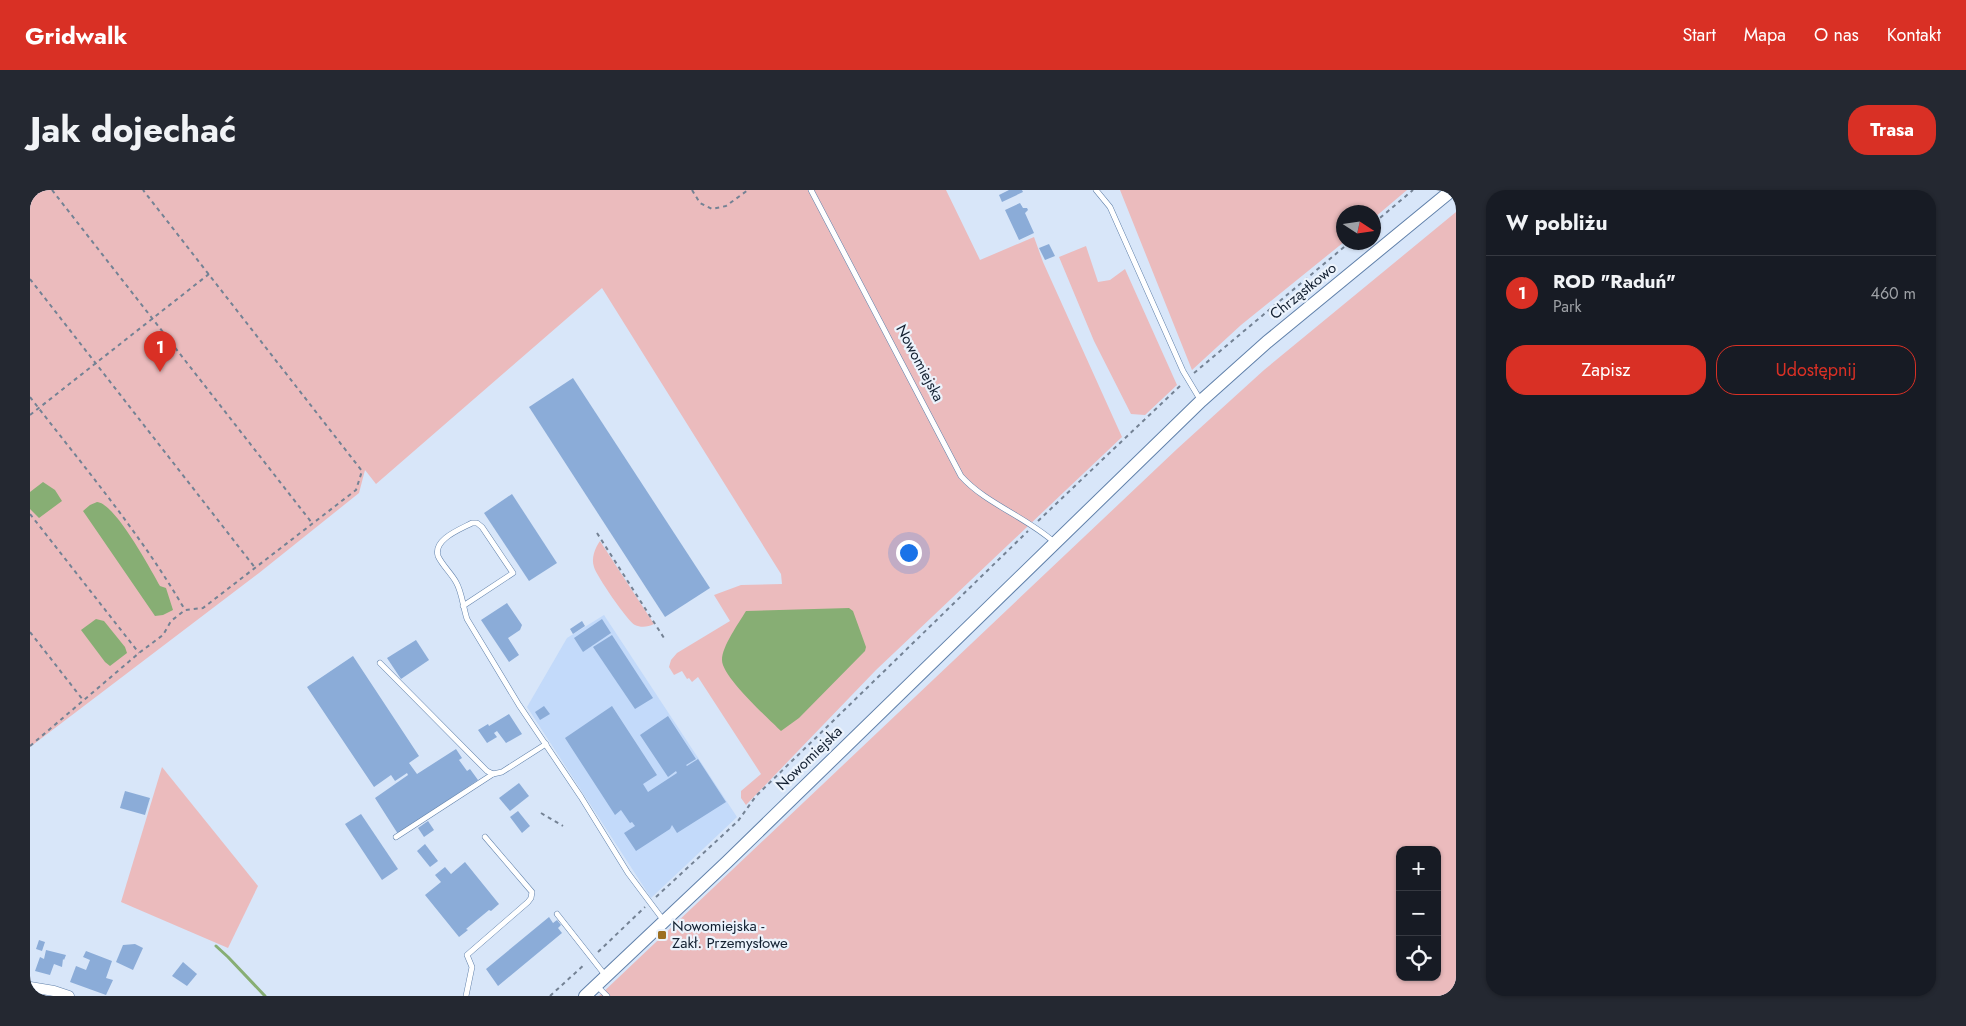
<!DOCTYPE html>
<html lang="pl">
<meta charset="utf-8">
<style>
body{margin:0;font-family:Jost,sans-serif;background:#242831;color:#f1f3f6}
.controls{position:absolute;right:15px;bottom:15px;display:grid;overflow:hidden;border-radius:10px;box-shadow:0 1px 4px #0004}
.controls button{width:45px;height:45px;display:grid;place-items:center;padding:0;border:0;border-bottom:1px solid #363941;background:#171b24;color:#f1f3f6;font:25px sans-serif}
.compass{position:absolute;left:1306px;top:15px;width:45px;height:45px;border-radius:50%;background:#171b24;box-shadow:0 1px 4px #0004;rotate:102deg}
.you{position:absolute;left:878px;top:362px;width:18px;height:18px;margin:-12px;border:4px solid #fff;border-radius:50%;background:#1a73e8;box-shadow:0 0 0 8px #1a73e833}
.badge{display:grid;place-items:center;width:32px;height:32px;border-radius:50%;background:#d93025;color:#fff;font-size:16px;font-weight:700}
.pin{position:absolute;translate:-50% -41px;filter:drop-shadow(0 1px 2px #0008)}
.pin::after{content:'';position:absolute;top:26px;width:18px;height:15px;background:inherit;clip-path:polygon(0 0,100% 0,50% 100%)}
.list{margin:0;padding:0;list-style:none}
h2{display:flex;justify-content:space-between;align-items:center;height:65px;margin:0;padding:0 20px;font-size:21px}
h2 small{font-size:16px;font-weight:400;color:#9ea1a6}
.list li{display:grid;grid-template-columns:32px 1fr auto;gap:15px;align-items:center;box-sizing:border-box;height:75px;padding:0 20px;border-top:1px solid #363941}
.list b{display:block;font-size:19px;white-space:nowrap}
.list p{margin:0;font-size:16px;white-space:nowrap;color:#9ea1a6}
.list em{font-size:16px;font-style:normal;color:#9ea1a6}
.actions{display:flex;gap:10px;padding:15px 20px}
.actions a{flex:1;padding:11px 0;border:1px solid #d93025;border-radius:20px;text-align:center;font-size:18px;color:#d93025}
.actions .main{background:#d93025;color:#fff}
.icon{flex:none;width:28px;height:28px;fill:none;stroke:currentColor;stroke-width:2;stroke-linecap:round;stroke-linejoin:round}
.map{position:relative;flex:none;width:1426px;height:806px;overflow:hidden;border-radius:20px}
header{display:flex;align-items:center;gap:30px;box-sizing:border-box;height:70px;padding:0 25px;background:#d93025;color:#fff}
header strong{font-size:24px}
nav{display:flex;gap:28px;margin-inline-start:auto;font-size:18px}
.intro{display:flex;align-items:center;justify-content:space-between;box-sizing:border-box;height:120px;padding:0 30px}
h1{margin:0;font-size:35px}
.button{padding:12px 22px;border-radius:20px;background:#d93025;color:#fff;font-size:18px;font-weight:700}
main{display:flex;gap:30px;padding:0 30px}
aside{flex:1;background:#171b24;border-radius:20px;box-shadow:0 1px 4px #0004}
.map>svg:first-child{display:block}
.built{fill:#c3dafa}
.green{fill:#ebbbbd;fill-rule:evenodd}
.water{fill:#87ae74}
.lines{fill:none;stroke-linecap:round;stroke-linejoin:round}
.stream{stroke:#87ae74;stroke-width:3}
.building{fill:#8bacd8}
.service-casing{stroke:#6080aa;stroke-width:6}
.minor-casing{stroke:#6080aa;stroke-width:11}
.tertiary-casing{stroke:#6080aa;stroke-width:14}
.path{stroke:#748294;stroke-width:2;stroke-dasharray:4 4;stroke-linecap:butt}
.service{stroke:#fff;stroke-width:5}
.minor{stroke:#fff;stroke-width:10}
.tertiary{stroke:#fff;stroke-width:12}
.poi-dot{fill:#9d6f21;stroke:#ecf3fc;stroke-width:2}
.labels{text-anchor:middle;stroke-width:4.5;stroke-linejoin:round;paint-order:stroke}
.street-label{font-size:15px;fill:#121f30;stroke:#ecf3fc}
.poi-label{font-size:15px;fill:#121f30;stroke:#ecf3fc;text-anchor:start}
</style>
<header>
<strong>Gridwalk</strong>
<nav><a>Start</a><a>Mapa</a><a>O nas</a><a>Kontakt</a></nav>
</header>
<div class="intro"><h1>Jak dojechać</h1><a class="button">Trasa</a></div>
<main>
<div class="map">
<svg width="1426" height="806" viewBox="0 0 1426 806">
<rect width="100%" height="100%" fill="#d8e6f9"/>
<path class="built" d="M574,425L707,627L621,708L497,517L537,448Z"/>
<g class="green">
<path d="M0,0H916L950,70L1004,47L1013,72L1092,247L846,480L716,615L711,608V601L731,584L668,487L662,492L659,488L657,489L652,481L644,485L639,477L641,470L647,463L700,431L684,405L711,395L752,394L751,384L572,98L346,294L335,280L329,303L229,383L0,557Z"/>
<path d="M1090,0H1377L1344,28V22H1314V52L1211,135L1162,180Z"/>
<path d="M1426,22V806H569L1147,259L1234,180ZM1370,660H1407V787H1370Z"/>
<path d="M1056,56L1068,92L1080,90L1095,79L1147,195L1115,225L1101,224L1064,151L1029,67Z"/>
<path d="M570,351L624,434C618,437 611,438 605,435C598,432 566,385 564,377C561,368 565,358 570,351Z"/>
<path d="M132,577L228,696L198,758L91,712Z"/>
</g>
<g class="water">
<path d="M13,292L25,300L32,311L9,328L0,319V302Z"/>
<path d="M67,312C85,313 121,380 130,396L136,398L143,420L133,425L125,426L53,321L60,315Z"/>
<path d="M819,418L823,421L836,457L835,461L769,528L751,541C738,528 692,487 692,470C692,456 709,433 716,421Z"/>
<path d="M66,429L74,431L95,457L97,463L80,476L75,472L51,440Z"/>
</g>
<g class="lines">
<path class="stream" d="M186,756L198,767L235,806"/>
</g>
<g class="building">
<path d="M979,0H992L993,2L972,12L969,5Z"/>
<path d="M990,13L993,18H997L998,20L995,23L1004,43L989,50L975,20Z"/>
<path d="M1019,54L1025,66L1015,70L1009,58Z"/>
<path d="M543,188L680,398L635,427L499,217Z"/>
<path d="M482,304L527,373L499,391L454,323Z"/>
<path d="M477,413L492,435L490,440L478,448L489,465L479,472L451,430Z"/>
<path d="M572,429L581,443L553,462L544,448Z"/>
<path d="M552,431L555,436L543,444L540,439Z"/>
<path d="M582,445L623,508L605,519L563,457Z"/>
<path d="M386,450L399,470L371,489L357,468Z"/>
<path d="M323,466L389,566L379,573L387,584L426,559L432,568L429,570L437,581L440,579L448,590L368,644L345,608L378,585L377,583L365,591L361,585L344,597L277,497Z"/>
<path d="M514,516L520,524L510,530L505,522Z"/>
<path d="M582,516L627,585L613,594L618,602L647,583L646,581L638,587L610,545L638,526L666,569L656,575L657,576L668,569L696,612L647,643L642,635L640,639L606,661L594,643L605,636L602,632L600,633L591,620L585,625L535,548Z"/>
<path d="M479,524L492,544L476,553L467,541L464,543L467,547L457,553L448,540L458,534L459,536Z"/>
<path d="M489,593L499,606L480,621L469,608Z"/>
<path d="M95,601L120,608L115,625L90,618Z"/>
<path d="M488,621L500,636L492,643L480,627Z"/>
<path d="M331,624L368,679L352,690L315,634Z"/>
<path d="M398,631L404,640L394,647L388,638Z"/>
<path d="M395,654L408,671L400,677L387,661Z"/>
<path d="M435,672L469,714L461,721L459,720L436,739L438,740L429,747L395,705L411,692L405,685L415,677L421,684Z"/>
<path d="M519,727L523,733L527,730L531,735L528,738L532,743L468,796L456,779Z"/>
<path d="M9,750L15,752L12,761L6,759Z"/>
<path d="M105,754L113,758L103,780L86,772L93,755Z"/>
<path d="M16,760L36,765L34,770L33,769L32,777L24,774L20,785L5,781L10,767L14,769Z"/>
<path d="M56,761L82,771L76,788L83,790L76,805L40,792L46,776L56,780L60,770L53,767Z"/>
<path d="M153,772L167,784L157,796L142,786Z"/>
</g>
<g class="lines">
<defs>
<g id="service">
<path d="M781,0L931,286C956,314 995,326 1024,352"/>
<path d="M1066,0L1080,17L1153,181L1171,211"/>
<path d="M433,416L483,383L452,337L447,333H442C431,339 403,349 408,366C412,375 421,383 426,392C432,402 433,417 437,429L489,515L551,607L598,683L634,731"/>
<path d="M350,473L457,581L463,584L472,582L516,554"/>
<path d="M366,647L463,584"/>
<path d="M527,724L575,785"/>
<path d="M567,796L577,806"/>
<path d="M436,806L442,777L437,765L498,712L501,708L502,702L455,647"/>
</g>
<path id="minor" d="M0,797L24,801L39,806"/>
<path id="tertiary" d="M555,806L697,672L1171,211L1237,152L1422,0"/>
</defs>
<use href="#service" class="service-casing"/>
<use href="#minor" class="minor-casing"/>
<use href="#tertiary" class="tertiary-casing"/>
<g class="path">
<path d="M22,0L282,333"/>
<path d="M662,0L670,13L682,19L696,16L718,0"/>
<path d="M1344,33L1383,0"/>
<path d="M0,89L226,379"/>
<path d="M1164,183L1320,52"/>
<path d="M0,207C54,277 111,344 155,420"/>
<path d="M0,225L179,84"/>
<path d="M0,324L109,463"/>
<path d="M1008,331L1152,194"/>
<path d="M567,343L634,448"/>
<path d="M0,442L53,510"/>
<path d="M0,556L109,463L133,445L141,431L155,420L173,418L326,300L332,281L113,0"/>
<path d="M511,623L533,636"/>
<path d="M626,707L708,631L726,606L998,341"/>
<path d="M568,762L615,717"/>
<path d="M520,806L555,774"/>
</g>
<use href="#service" class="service"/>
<use href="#minor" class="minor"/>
<use href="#tertiary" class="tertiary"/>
</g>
<rect class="poi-dot" x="627" y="740" width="10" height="10" rx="2.5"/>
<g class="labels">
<g class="street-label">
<text transform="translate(1273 101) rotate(-39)" y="5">Chrząstkowo</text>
<text transform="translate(890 173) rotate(62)" y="5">Nowomiejska</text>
<text transform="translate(779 568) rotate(-44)" y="5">Nowomiejska</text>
</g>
<g class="poi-label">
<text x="642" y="741">Nowomiejska -<tspan x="642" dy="17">Zakł. Przemysłowe</tspan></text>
</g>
</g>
</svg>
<div class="controls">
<button>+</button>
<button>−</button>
<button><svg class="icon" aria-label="locate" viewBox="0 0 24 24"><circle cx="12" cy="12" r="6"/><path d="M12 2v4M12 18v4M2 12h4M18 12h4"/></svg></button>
</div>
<svg class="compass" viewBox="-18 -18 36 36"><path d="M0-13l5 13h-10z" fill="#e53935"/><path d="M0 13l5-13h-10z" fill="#9ea1a6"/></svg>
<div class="you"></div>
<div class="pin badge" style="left:130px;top:182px">1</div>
</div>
<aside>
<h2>W pobliżu<small></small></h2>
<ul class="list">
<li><span class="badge">1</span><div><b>ROD &quot;Raduń&quot;</b><p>Park</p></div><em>460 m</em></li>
</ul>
<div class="actions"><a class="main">Zapisz</a><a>Udostępnij</a></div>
</aside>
</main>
